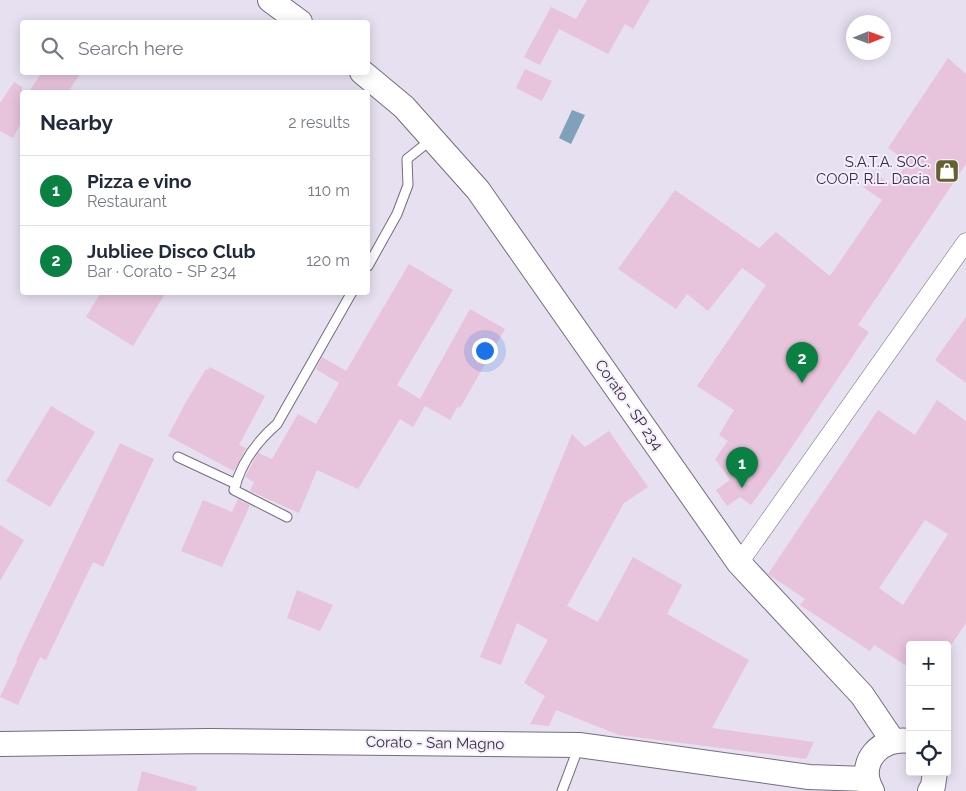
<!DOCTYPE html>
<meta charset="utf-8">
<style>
body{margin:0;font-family:Raleway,sans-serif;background:#f2f2f3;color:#1f2937}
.controls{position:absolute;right:15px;bottom:15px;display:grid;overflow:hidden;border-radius:5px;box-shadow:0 2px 12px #0003}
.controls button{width:45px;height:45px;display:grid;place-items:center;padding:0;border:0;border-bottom:1px solid #e0e1e3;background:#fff;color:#1f2937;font:25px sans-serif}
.compass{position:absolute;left:846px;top:15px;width:45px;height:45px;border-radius:50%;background:#fff;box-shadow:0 2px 12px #0003;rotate:89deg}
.you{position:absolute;left:484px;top:350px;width:18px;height:18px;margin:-12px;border:4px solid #fff;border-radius:50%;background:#1a73e8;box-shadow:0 0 0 8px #1a73e833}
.badge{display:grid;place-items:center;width:32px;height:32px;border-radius:50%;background:#0b8043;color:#fff;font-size:16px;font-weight:700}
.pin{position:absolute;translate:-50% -41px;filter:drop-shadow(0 1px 2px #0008)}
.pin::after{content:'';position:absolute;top:26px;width:18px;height:15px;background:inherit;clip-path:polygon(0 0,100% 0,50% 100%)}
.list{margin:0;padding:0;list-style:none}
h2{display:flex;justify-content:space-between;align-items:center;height:65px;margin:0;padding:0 20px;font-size:21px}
h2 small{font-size:16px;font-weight:400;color:#747a83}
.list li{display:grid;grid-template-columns:32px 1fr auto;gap:15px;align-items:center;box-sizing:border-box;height:70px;padding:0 20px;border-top:1px solid #e0e1e3}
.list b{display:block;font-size:19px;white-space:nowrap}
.list p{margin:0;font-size:16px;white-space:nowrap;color:#747a83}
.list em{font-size:16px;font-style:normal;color:#747a83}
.icon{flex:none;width:28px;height:28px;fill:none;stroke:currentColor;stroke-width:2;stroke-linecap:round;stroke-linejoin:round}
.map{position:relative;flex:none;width:966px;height:791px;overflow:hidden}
.search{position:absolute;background:#fff;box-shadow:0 2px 12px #0003;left:20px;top:20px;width:350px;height:55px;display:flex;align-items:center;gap:12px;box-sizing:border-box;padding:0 18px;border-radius:5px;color:#747a83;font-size:19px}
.panel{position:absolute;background:#fff;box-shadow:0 2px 12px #0003;left:20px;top:90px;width:350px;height:205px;border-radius:5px}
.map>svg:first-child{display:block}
.water{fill:#7fa2ba}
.building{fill:#e8c3dc;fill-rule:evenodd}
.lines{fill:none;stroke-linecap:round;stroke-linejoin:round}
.lane-casing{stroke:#746d7d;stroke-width:11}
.street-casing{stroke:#746d7d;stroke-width:19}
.secondary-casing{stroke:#746d7d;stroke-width:26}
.lane{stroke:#fff;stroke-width:9}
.street{stroke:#fff;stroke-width:18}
.secondary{stroke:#fff;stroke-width:24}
.labels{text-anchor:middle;stroke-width:4;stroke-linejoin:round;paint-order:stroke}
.poi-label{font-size:15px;fill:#333036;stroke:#f5edff;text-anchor:end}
.street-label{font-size:15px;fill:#333036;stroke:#f5edff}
</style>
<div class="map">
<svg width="966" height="791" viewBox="0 0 966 791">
<rect width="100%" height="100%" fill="#e7e0f1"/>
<path class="water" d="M572,110L585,115L571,144L559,138Z"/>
<g class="building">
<path d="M587,0H650L633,29L625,24L608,54L559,29L540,65L524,57L551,7L576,19Z"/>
<path d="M948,58L966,74V164L858,325L869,332L775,472L751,505L740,497L727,506L716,490L730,480L715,459L728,441L719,435L734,410L697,386L766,285L742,268L708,311L687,294L676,309L618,269L675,190L759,248L776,232L830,276L882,200L863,187L873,172L892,185L908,162L888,148Z"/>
<path d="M525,69L552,81L542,101L516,88Z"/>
<path d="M42,72H81L68,92H29Z"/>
<path d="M14,82L22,87V121L13,138L0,131V103Z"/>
<path d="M409,264L453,290L397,385L420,399L470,309L505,329L460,408L458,406L450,420L425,406L413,427L400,419L358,489L317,470L299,513L250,491L254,482L245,477L258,453L272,459L298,414L316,424L339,383L316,369L322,357L346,371Z"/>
<path d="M101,292H166L133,346L86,317Z"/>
<path d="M966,317V383L935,360Z"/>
<path d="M210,367L265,396L239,445L246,448L234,471L168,436L186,402L206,369L208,370Z"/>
<path d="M937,400L966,421V623L951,645H910V668L874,645L870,651L800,605L805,599L768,574L878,410L915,435ZM925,520L948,534L903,605L879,588Z"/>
<path d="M51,406L95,432L50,507L6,481Z"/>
<path d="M609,431L648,487L624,503L567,606L598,622L633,557L682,585L667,614L749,660L712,728L814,742L806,759L619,735L556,710L549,726L530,724L545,696L524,683L548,640L517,623L501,665L480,657L572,434L585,447Z"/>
<path d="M120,443L154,459L103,567L93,562L46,660L40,657L18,705L0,697L17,661L16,660Z"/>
<path d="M238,499L250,505L222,567L181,551L203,500L232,512Z"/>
<path d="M0,525L24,540L0,581Z"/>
<path d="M297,590L333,605L320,631L287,618Z"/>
<path d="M142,771L197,787L196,791H137Z"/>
</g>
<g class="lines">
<defs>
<g id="lane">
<path d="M368,266L397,214L408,185L407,159L432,139"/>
<path d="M178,457L236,484"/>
<path d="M287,517L234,490C241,463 256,442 277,424L352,292"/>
<path d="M562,791L579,746"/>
</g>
<path id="street" d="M739,563L966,242"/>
<g id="secondary">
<path d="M270,0L300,22"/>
<path d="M362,72L404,107L478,190L739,563L862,695L893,741"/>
<path d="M0,744L209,741L579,745L809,777L867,779"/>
<path d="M872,791C856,763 880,736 910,741"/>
<path d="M930,791L933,786L935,772"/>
</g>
</defs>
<use href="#lane" class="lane-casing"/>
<use href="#street" class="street-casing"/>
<use href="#secondary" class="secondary-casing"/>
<use href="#lane" class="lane"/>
<use href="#street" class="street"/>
<use href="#secondary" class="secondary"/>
</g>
<defs>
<symbol id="shop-square" viewBox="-11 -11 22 22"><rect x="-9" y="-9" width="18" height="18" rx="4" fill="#63622f" stroke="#f5edff"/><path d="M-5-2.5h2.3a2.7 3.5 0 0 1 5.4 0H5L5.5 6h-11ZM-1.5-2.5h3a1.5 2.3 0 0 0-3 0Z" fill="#fff"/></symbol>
</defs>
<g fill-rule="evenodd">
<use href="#shop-square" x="933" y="157" width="28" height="28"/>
</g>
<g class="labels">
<g class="poi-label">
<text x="930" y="167">S.A.T.A. SOC.<tspan x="930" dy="17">COOP. R.L. Dacia</tspan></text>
</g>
<g class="street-label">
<text transform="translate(629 405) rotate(55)" y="5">Corato - SP 234</text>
<text transform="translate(435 743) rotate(1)" y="5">Corato - San Magno</text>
</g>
</g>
</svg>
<div class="controls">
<button>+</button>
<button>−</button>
<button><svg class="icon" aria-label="locate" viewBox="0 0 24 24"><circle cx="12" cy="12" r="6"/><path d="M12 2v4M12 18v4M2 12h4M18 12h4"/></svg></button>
</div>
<svg class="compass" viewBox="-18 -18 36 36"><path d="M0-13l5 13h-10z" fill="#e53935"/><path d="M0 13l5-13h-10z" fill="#747a83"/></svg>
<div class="you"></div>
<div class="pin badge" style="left:742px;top:488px">1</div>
<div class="pin badge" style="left:802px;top:383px">2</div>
<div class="search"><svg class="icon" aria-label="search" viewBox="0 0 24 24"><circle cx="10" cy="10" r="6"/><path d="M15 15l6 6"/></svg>Search here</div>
<section class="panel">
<h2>Nearby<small>2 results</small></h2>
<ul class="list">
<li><span class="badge">1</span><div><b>Pizza e vino</b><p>Restaurant</p></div><em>110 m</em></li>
<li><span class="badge">2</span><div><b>Jubliee Disco Club</b><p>Bar · Corato - SP 234</p></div><em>120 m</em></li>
</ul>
</section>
</div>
